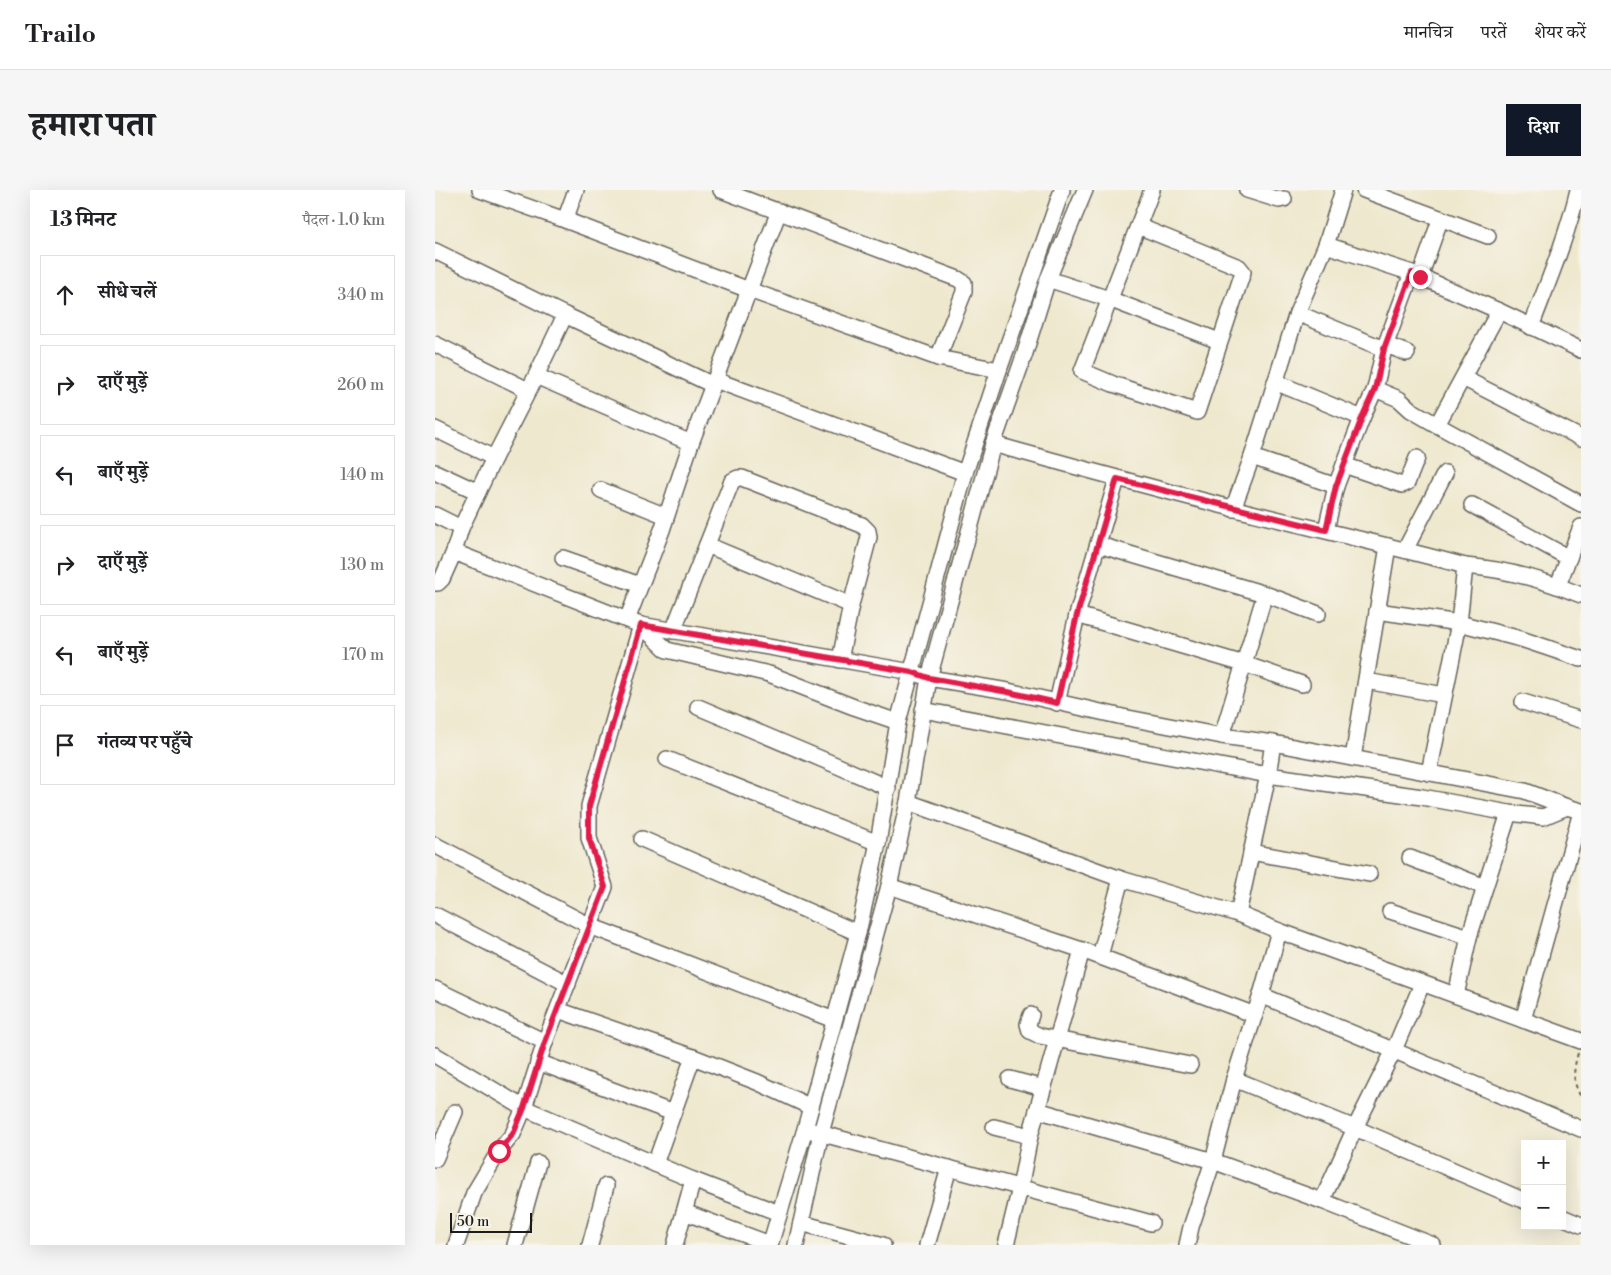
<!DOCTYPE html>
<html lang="hi">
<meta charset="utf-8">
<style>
body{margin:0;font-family:"Libre Bodoni","Noto Serif Devanagari",serif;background:#f6f6f6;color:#202124}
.controls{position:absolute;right:15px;bottom:15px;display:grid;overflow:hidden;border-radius:0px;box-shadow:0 5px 20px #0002}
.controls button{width:45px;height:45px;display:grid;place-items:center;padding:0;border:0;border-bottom:1px solid #e0e0e0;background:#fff;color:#202124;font:25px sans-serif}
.scale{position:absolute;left:15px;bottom:12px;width:82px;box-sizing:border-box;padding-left:5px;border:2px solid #1c1c1c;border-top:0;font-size:14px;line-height:18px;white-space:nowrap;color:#1c1c1c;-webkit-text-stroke:4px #f7f3e8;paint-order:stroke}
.stop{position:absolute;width:15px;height:15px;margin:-11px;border:4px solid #e11d48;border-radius:50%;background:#fff}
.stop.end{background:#e11d48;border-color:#fff;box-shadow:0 1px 5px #0008}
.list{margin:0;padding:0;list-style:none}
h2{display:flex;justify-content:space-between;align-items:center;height:65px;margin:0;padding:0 20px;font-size:21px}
h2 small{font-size:16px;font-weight:400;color:#757577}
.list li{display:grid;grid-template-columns:32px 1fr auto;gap:15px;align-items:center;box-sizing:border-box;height:80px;margin:0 10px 10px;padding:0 10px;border:1px solid #e0e0e0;border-radius:0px}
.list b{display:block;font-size:19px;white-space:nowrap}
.list em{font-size:16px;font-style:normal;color:#757577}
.icon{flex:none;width:28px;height:28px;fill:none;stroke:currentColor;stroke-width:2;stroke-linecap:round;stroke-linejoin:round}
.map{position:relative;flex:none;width:1146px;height:1055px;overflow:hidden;border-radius:0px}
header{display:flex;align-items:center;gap:30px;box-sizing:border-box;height:70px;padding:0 25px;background:#fff;border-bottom:1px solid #e0e0e0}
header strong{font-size:24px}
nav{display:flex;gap:28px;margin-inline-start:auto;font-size:18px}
.intro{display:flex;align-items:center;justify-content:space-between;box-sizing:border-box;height:120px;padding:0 30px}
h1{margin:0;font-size:35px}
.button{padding:12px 22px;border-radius:0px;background:#111827;color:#fff;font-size:18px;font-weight:700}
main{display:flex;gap:30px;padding:0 30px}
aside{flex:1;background:#fff;border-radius:0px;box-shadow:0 5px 20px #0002}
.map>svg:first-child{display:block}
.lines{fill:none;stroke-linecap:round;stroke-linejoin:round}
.minor-casing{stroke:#66635a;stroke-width:18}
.path{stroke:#66635a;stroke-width:2;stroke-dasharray:4 4;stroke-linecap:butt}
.minor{stroke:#fff;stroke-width:15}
.route{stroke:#e11d48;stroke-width:6}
</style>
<header>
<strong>Trailo</strong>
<nav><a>मानचित्र</a><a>परतें</a><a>शेयर करें</a></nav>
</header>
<div class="intro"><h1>हमारा पता</h1><a class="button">दिशा</a></div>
<main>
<aside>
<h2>13 मिनट<small>पैदल · 1.0 km</small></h2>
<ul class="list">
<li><svg class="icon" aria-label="ahead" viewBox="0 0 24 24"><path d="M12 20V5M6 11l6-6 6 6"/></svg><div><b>सीधे चलें</b></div><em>340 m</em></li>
<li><svg class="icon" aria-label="right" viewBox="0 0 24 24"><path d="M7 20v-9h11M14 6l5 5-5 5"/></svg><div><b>दाएँ मुड़ें</b></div><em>260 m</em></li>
<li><svg class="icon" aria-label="left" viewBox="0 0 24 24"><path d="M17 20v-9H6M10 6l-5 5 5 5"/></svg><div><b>बाएँ मुड़ें</b></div><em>140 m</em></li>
<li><svg class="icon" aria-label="right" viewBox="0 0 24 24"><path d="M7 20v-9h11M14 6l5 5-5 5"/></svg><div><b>दाएँ मुड़ें</b></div><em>130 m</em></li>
<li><svg class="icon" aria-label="left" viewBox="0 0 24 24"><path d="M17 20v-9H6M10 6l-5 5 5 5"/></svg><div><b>बाएँ मुड़ें</b></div><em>170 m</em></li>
<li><svg class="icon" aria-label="arrive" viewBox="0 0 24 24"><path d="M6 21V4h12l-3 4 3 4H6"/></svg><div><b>गंतव्य पर पहुँचे</b></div></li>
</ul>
</aside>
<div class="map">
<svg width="1146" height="1055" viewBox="0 0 1146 1055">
<rect width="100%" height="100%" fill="#f7f3e8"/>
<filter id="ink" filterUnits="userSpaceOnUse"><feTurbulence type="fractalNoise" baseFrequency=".02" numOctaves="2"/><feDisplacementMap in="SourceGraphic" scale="10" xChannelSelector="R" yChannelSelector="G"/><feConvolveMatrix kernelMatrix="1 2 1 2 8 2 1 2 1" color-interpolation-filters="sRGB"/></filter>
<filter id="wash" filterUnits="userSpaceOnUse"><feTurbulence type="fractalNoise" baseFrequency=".0096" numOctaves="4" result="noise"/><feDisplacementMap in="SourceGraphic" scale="20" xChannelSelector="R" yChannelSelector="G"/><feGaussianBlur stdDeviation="1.12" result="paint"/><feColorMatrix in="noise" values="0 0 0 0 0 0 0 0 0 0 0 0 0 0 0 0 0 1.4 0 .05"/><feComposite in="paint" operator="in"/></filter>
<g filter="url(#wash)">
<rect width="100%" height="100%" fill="#eee8ce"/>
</g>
<g filter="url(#ink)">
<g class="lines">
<defs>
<g id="minor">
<path d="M45,0L130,30"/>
<path d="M141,0L130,30L314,100L503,168L564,180"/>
<path d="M286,0L523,89L529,93V102L503,168"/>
<path d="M812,0L844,10L849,9"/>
<path d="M929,0L1053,46"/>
<path d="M344,21L256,253L227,340L192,430L206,435L232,460L334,484L419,517L463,532"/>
<path d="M703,36L804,77L808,82L762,222L678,194L647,181L717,0"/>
<path d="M891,55L977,83L1064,121L1146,160"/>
<path d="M0,61L130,125"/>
<path d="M985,87L1005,30"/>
<path d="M613,89L674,109L784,151"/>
<path d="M862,123L949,159"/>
<path d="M1096,137C1113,92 1132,47 1143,0"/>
<path d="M0,154L93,200"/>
<path d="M951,155L972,163"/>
<path d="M101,186L256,253"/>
<path d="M1028,188L1146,248"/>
<path d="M280,190L530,283"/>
<path d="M840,192L927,228"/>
<path d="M940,199L964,209L976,220L1002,235L1146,314"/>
<path d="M1002,235L1064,121"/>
<path d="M0,239L59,268"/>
<path d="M558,254C638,276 717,298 797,318C875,338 953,355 1030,376"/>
<path d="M817,267L901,296"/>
<path d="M909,275L967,295L972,293L982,268"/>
<path d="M0,282L43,302"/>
<path d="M166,300L231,326"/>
<path d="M1037,315L1134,368"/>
<path d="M798,319L817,267L862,123L891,55L908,0"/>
<path d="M0,325L26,338"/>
<path d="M891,340L901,296L927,228L940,199L949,159L977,83"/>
<path d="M272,355L416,415"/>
<path d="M664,355L830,404L883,424"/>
<path d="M970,360L1010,283"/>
<path d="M19,362L26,338L59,268L101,186L130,125L278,195"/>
<path d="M128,368L205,395"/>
<path d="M0,393H3L7,389L19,362L192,430"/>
<path d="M1123,395L1146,337"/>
<path d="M942,421L1024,433L1086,449L1146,469"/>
<path d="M642,425L809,474L867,494"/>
<path d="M238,441L297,291L303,288H307L427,335L433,341L434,347L416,415L405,470"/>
<path d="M931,491L1009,505"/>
<path d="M1088,512L1146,530"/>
<path d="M622,513L642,425L682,289"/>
<path d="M263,517L403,576L453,598"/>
<path d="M488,520L833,585L987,607L1074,623L1034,747L1021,805"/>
<path d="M787,546L830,404"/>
<path d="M838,553L833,585L803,724L844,741L1146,851"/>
<path d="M918,568L953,356"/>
<path d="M232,569L443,653"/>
<path d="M994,583L1024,433L1030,376C1069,379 1109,390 1146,405"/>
<path d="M473,612L686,689L803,724"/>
<path d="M1074,623L1108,627L1132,617"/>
<path d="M207,649L423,743"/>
<path d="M0,655L155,736L399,830"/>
<path d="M816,662L934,684"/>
<path d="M975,668L1050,697"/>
<path d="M454,696L647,760L820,825"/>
<path d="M955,721L1034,747"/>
<path d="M0,725L133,794"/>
<path d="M665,766L686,689"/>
<path d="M0,799L110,852"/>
<path d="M826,805L1146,939"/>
<path d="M123,820L258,867"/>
<path d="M596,825L593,834L595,841L605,846L755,875"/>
<path d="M1088,830L1146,622"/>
<path d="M0,865L89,918L110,852L170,697L154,648V616L206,435L477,482L494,488L573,501L688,527L787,546L838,553L1090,601L1132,617L1146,621"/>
<path d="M103,872L238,923"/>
<path d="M575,889L608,898"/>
<path d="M799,889L920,938L1090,1011"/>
<path d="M602,920L778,971L887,1011L998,1055"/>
<path d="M559,937L595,946"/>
<path d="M377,941L716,1033"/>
<path d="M0,969L20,922"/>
<path d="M220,974L258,990"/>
<path d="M887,1011L920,938L959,860L987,794"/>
<path d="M249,1022L335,1054"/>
<path d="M1127,1027L1146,1035"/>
<path d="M366,1033L448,1055"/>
<path d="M21,1055L39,1003L64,961L78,944L89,918L220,974L258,867L322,892L376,917"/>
<path d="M80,1055L103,973"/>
<path d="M155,1055L171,996"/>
<path d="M240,1055L258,990L344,1023"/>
<path d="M335,1055L370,939L423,743L443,653L463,532L530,283L564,180L627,0"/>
<path d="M361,1055L386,943L454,696L473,612L494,488L558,254L589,166L613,89L650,0"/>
<path d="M492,1055L514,978"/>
<path d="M571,1055L585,998L595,946L647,760"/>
<path d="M752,1055L756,1037L778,971L799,889L826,805L844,741"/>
</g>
</defs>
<use href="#minor" class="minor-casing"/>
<path class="path" d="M1143,863C1138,881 1137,891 1146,907"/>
<use href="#minor" class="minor"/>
</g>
</g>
<g class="lines" filter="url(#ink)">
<path class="route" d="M64,961L78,944L89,918L110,852L170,697L154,648V616L206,435L477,482L494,488L573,502L622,513L642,425L682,289L891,340L901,296L927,228L940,199L949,159L977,83L985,87"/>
</g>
</svg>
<div class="controls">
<button>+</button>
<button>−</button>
</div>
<div class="scale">50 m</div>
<div class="stop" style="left:64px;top:961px"></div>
<div class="stop end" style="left:985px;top:87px"></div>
</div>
</main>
